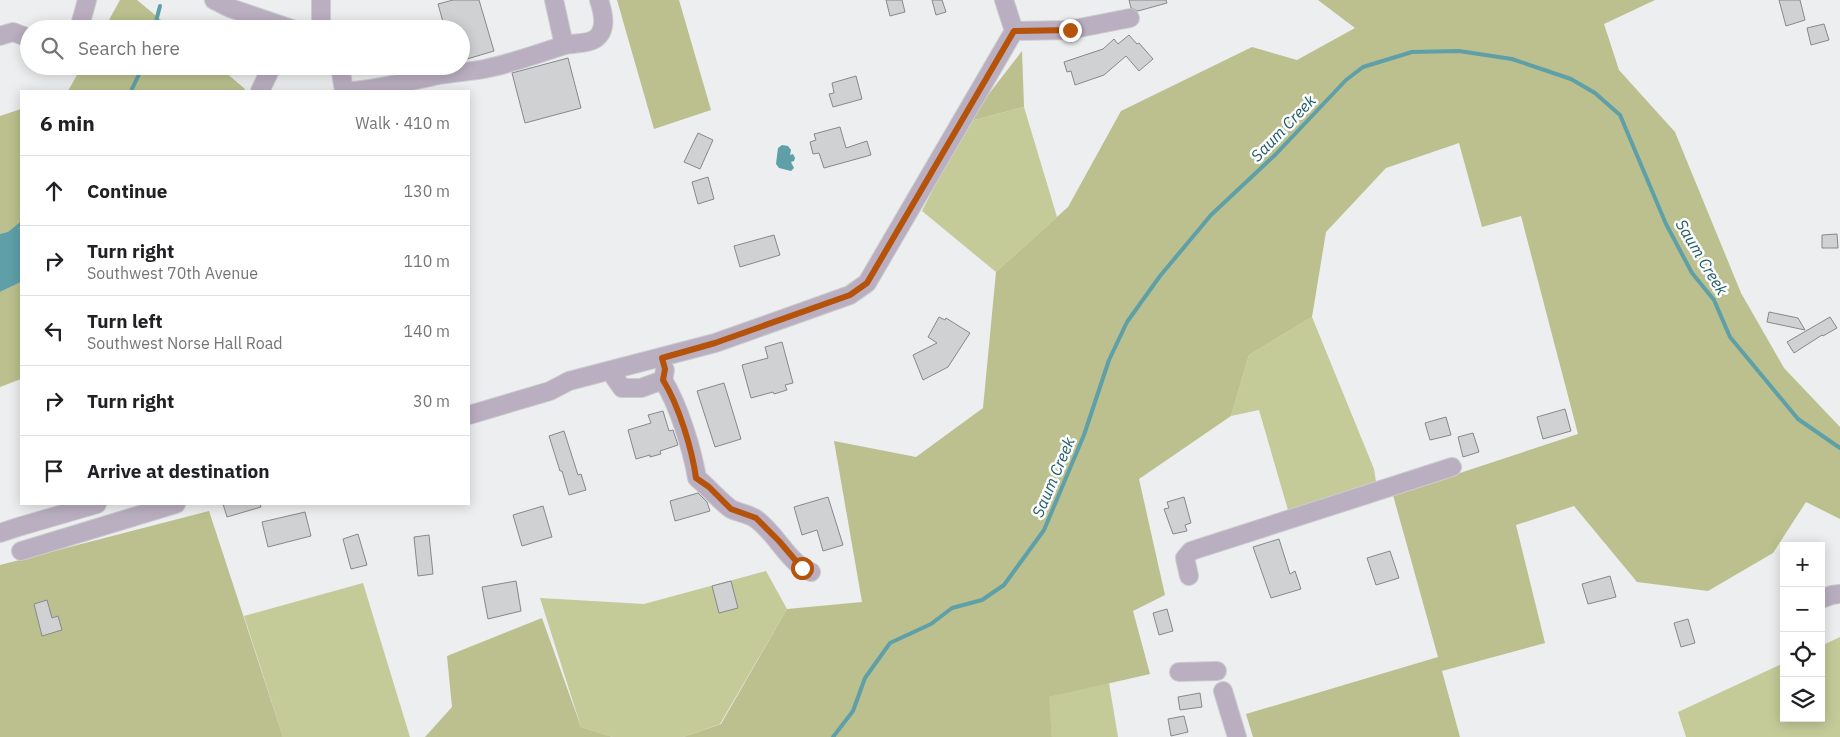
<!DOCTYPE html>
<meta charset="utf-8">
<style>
body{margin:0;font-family:"IBM Plex Sans",sans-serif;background:#f2f2f2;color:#202124}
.controls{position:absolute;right:15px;bottom:15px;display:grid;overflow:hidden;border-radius:0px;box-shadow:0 2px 12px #0003}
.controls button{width:45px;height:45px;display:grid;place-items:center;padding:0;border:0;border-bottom:1px solid #e0e0e0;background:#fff;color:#202124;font:25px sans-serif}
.stop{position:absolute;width:15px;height:15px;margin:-11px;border:4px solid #b45309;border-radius:50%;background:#fff}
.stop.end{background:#b45309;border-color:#fff;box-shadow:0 1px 5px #0008}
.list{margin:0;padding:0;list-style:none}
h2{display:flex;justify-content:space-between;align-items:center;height:65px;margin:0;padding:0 20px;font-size:21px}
h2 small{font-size:16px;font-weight:400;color:#757577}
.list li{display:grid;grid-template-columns:32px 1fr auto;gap:15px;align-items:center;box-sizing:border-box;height:70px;padding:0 20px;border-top:1px solid #e0e0e0}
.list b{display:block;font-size:19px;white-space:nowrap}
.list p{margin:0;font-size:16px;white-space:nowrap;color:#757577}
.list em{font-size:16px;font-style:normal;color:#757577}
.icon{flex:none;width:28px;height:28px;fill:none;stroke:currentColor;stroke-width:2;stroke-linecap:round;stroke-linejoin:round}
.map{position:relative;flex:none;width:1840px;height:737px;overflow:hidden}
.search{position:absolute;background:#fff;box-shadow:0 2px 12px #0003;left:20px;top:20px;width:450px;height:55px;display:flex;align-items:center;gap:12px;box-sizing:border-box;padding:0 18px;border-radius:28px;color:#757577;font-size:19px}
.panel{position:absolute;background:#fff;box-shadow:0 2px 12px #0003;left:20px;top:90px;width:450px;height:415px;border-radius:0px}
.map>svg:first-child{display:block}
.green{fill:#c4ca98}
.forest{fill:#bbc08e}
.water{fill:#5fa0a8}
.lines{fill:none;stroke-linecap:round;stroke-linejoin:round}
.stream{stroke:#5fa0a8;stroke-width:4}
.building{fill:#d0d1d2;stroke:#88888a}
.minor-casing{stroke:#cbcccd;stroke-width:20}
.minor{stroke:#baaec1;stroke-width:18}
.route{stroke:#b45309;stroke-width:6}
.labels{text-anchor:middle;stroke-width:5;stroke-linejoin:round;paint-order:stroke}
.water-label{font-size:16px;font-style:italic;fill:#245c62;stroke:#fafbfd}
</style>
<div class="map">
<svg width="1840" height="737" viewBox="0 0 1840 737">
<rect width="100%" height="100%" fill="#edeeef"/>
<g class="green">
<path d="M1024,107L1057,217L996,272L922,211L967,122Z"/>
<path d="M1312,317L1374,469L1376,482L1288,510L1259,410L1231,416L1249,355Z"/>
<path d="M766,571L787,609L720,724L683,737H613L581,727L540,598L644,604Z"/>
<path d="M363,583L410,737H283L244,616Z"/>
<path d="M1840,637V737H1686L1678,712L1784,663V718H1821V646Z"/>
<path d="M1109,683L1118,737H1052L1048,697Z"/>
</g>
<g class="forest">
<path d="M120,0H137L172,29H104Z"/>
<path d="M617,0H679L711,110L654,129Z"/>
<path d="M1318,0H1655L1604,24L1619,70L1675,132L1741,293L1784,368L1840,427V519L1806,502L1773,553L1708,591L1637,582L1574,506L1516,525L1545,643L1442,671L1460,737H1253L1246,714L1438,657L1393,495L1578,434L1521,216L1482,227L1459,143L1386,168L1326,232L1312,317L1249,355L1231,416L1139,479L1165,595L1133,611L1150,674L1049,697L1052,737H683L721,724L787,609L862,602L834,441L916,457L983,408L996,272L1068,207L1121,111L1252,47L1297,60L1355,28Z"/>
<path d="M1022,51L1024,107L967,122Z"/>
<path d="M82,66H218L245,89L244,91H68Z"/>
<path d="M21,109V228L0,234V116Z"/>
<path d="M21,282V379L0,387V292Z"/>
<path d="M209,511L283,737H0V565Z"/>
<path d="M542,618L581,727L613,737H425L452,707L447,656Z"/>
</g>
<g class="water">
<path d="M782,145L788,146L791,150L790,155L793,154L795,158L794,161L791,162L794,168L791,171L779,168L776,164L778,148Z"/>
<path d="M21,228V282L0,292V234Z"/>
</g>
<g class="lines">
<g class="stream">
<path d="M154,29L160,6"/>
<path d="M131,91L143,66"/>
<path d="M10,233L21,224"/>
<path d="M833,737L853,711L865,678L890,643L931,624L952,608L982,600L1004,585L1044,530L1084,435L1109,360L1127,322L1160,276L1211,215L1276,154L1346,80L1363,67L1412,52L1459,51L1512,59L1571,79L1595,93L1620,115L1666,224L1692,273L1714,300L1730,337L1798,419L1840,448"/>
</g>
</g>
<g class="building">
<path d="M453,0H479L494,51L467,59L461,39V29H445L438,4Z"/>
<path d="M886,0H902L905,12L890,16Z"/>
<path d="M932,0H942L946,12L936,15Z"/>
<path d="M1129,0H1166L1167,3L1138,11L1131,8Z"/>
<path d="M1779,0H1800L1805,20L1786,26Z"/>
<path d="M1824,24L1829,40L1811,45L1807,28Z"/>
<path d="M1129,35L1137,44L1139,43L1153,59L1139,71L1126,56L1104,75L1075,85L1071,71L1067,72L1064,62L1103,49L1114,39L1118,44Z"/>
<path d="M568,58L581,108L525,123L512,73Z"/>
<path d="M856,76L862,99L833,107L829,94L834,93L832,83Z"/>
<path d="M840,127L846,148L867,141L871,155L824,168L819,153L813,154L810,142L816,140L814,134Z"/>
<path d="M698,133L713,140L700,169L684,162Z"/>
<path d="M708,177L714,199L698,204L692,182Z"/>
<path d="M1837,234L1838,248H1822V235Z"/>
<path d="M774,235L780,255L740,267L734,246Z"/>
<path d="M1769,312L1798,318L1805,330L1767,322Z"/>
<path d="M939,317L945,320L946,318L970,333L948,367L923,380L913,355L937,343L928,337Z"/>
<path d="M1830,317L1837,328L1823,336L1822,335L1794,353L1787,342Z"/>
<path d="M782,342L793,383L785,385L787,390L774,394L773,392L751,398L742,365L768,358L765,347Z"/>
<path d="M724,383L741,439L715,447L697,391Z"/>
<path d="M1565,409L1571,431L1543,439L1537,417Z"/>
<path d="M663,411L669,431L673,430L678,445L660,451L661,454L650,457V455L636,459L628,430L651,423L648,415Z"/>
<path d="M1446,417L1451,435L1430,440L1425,423Z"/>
<path d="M564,431L578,475L581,474L586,490L569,495L562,471H560L549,436Z"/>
<path d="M1473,433L1479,452L1463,457L1458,437Z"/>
<path d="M698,493L707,502L710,511L675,521L670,501Z"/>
<path d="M828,497L843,545L823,551L817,530L802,535L794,507Z"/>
<path d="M1184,497L1191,523L1185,525L1187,531L1173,534L1164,509L1169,508L1167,502Z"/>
<path d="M223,504H260L261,507L227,517Z"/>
<path d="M543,506L552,537L522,546L513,515Z"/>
<path d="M305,512L311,536L268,547L262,522Z"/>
<path d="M358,534L367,565L351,569L343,539Z"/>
<path d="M429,535L433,574L418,576L414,537Z"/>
<path d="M1279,539L1290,574L1295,571L1301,589L1271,598L1253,547Z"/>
<path d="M1390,551L1399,578L1376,585L1367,558Z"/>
<path d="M1610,576L1616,597L1588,604L1582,584Z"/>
<path d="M516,581L521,611L488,619L482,587Z"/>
<path d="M731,581L738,608L719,613L712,586Z"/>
<path d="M47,600L52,618L58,616L62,630L42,636L34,604Z"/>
<path d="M1167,609L1173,631L1159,635L1153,613Z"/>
<path d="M1688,619L1695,643L1681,647L1674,623Z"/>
<path d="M1200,693L1202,707L1180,710L1178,697Z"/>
<path d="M1184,716L1188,732L1171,736L1168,719Z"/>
</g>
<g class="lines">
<defs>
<g id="minor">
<path d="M214,0L230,8L292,29"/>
<path d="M321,0V29"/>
<path d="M554,0L564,45"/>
<path d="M79,29L87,0"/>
<path d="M1014,31L1069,30L1130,18"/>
<path d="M0,36L13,32L29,38"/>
<path d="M340,66L344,91"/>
<path d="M260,91L272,66"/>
<path d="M352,91C381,89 410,81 439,75C454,72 469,72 484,69C510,64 537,54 562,46C572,42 586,45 595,39C608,30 603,12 599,0"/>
<path d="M610,371L622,388H641L663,380L665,370"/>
<path d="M663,380C679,406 692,449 697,478C708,487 721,502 731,509C739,513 749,514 756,519C777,534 788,563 811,572"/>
<path d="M469,415L550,391L569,381L715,343L850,295L867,283L1014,31L1004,0"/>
<path d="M0,533L18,527L97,504"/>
<path d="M21,551L176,504"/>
<path d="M1189,576L1185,558L1191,551L1452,467"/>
<path d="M1821,599L1832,595L1840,594"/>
<path d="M1179,672L1217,671"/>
<path d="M1223,691L1237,737"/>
</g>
</defs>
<use href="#minor" class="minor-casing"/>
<use href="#minor" class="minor"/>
</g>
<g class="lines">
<path class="route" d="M802,568L779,541L756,518L731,509L709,487L696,478C692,449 679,406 663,380L665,369L662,358L715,343L850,295L867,283L1014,31L1070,30"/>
</g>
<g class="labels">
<g class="water-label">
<text transform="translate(1283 128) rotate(-46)" y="6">Saum Creek</text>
<text transform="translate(1702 257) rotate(59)" y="6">Saum Creek</text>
<text transform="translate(1053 477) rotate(-67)" y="6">Saum Creek</text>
</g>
</g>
</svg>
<div class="controls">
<button>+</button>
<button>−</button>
<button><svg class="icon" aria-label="locate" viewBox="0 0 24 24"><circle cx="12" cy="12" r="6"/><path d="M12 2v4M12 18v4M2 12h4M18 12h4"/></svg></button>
<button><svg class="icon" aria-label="layers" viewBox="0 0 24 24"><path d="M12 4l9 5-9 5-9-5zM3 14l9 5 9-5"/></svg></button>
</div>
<div class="stop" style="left:802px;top:568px"></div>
<div class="stop end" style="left:1070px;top:30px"></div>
<div class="search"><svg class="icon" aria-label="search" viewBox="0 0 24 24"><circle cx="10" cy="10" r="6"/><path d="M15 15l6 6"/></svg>Search here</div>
<section class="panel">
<h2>6 min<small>Walk · 410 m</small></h2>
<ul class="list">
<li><svg class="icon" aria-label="ahead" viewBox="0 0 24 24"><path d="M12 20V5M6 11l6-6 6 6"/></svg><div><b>Continue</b></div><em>130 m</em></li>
<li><svg class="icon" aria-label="right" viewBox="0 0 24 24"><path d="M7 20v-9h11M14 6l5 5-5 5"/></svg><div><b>Turn right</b><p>Southwest 70th Avenue</p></div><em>110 m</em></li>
<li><svg class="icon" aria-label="left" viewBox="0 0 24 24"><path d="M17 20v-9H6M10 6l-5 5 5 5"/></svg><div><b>Turn left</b><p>Southwest Norse Hall Road</p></div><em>140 m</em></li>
<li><svg class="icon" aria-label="right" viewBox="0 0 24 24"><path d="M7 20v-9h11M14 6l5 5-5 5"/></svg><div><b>Turn right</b></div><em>30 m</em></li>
<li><svg class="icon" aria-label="arrive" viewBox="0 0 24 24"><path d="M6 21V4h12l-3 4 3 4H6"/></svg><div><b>Arrive at destination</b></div></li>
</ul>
</section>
</div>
